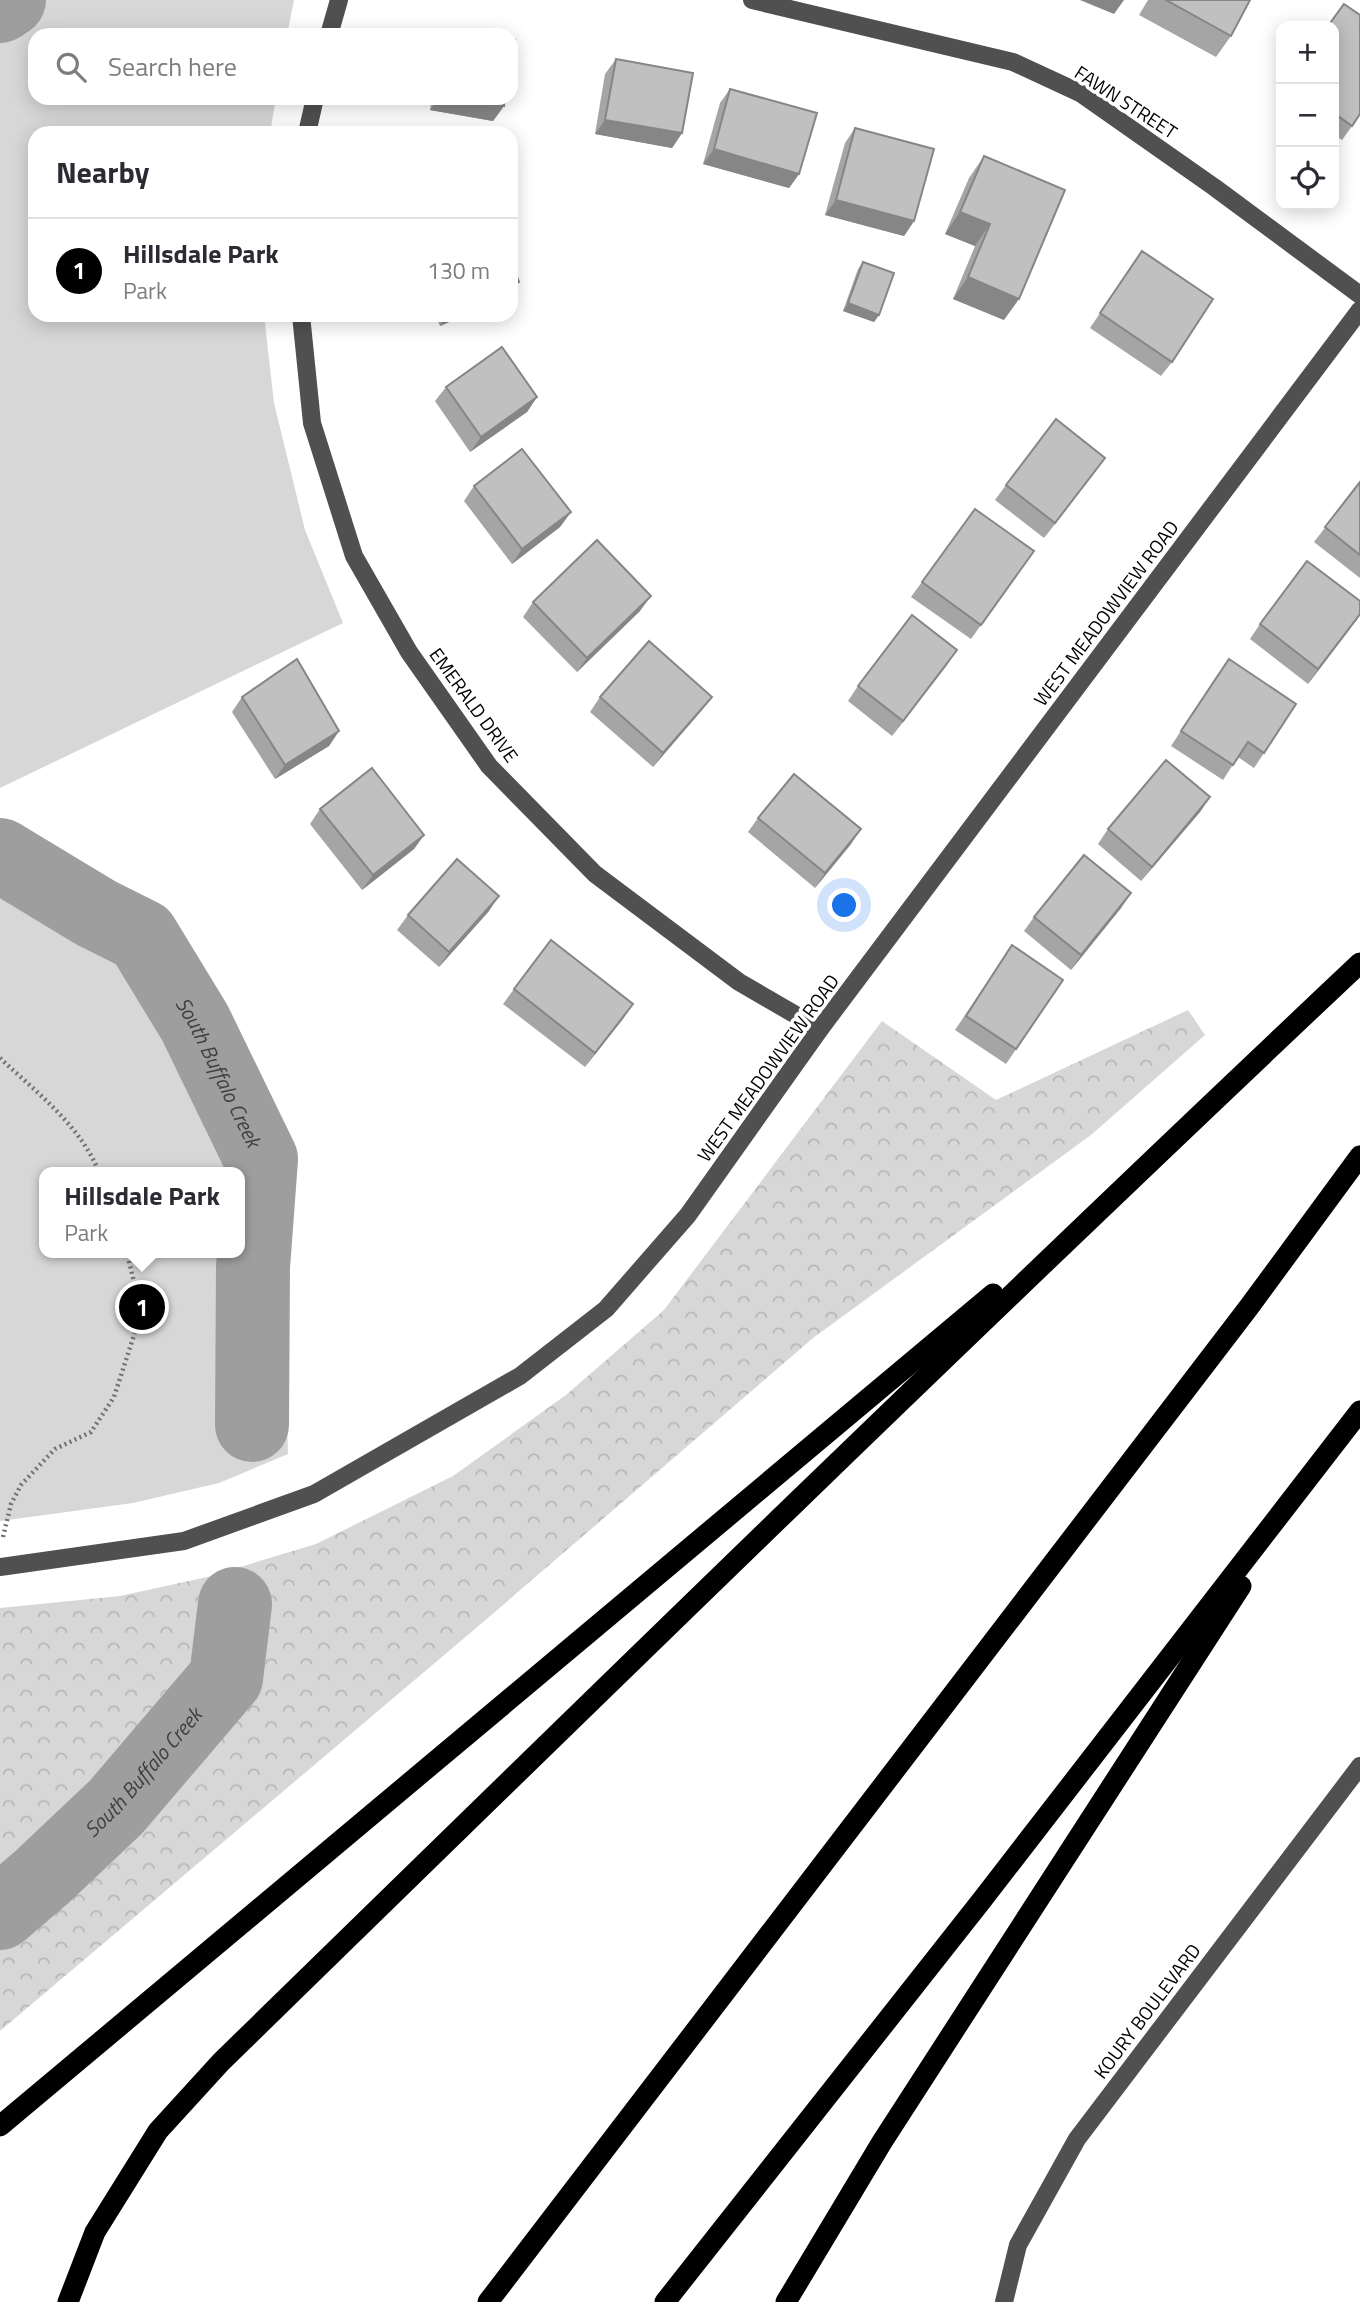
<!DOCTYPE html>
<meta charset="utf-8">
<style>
body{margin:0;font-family:"Titillium Web",sans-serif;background:#f2f2f3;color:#2b2b33}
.controls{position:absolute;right:21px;top:21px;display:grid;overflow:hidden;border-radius:14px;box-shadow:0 4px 18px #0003}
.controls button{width:63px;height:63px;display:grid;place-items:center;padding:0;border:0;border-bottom:2px solid #e1e1e2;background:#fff;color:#2b2b33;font:35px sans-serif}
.you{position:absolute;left:845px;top:906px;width:24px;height:24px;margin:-18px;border:5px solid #fff;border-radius:50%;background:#1a73e8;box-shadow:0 0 0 10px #1a73e833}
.badge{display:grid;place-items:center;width:46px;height:46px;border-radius:50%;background:#000;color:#fff;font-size:23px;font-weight:700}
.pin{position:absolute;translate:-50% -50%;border:4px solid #fff;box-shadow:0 2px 7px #0006}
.popup{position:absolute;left:39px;top:1167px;width:206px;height:91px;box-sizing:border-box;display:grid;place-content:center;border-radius:14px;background:#fff;filter:drop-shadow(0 2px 5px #0005);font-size:23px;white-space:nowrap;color:#7c7c81}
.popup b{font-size:26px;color:#2b2b33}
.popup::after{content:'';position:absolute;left:50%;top:100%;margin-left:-14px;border:14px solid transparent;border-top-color:#fff}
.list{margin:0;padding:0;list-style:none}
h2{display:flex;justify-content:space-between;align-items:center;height:91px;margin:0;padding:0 28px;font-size:30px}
h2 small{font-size:23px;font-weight:400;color:#7c7c81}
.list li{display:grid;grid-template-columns:46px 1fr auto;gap:21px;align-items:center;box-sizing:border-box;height:105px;padding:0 28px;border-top:2px solid #e1e1e2}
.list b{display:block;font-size:26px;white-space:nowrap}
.list p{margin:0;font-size:23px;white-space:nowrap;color:#7c7c81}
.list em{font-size:23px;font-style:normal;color:#7c7c81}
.icon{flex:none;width:38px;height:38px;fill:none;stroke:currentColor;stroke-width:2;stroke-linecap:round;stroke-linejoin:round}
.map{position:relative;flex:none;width:1360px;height:2302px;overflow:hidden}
.search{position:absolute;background:#fff;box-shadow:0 4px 18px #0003;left:28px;top:28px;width:490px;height:77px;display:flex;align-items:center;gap:18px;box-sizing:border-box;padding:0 24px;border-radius:21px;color:#7c7c81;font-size:26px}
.panel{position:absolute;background:#fff;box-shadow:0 4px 18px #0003;left:28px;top:126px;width:490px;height:196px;border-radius:21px}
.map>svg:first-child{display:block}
.forest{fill:url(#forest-crowns)}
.park{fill:#d7d7d7;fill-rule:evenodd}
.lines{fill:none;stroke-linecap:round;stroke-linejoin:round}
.river{stroke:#9e9e9e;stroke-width:74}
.path{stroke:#727272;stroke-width:4.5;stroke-dasharray:2 3.5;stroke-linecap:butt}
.minor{stroke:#505050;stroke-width:18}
.highway{stroke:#000;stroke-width:21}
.wall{fill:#a5a5a5}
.shaded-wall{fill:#868686}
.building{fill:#c0c0c0;stroke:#868686;stroke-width:2}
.labels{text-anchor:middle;stroke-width:7;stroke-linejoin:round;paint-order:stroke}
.street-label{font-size:19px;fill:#000;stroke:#fff}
.water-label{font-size:21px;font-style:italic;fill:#3f3f3f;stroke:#fff}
</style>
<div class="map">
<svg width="1360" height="2302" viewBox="0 0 1360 2302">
<defs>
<pattern id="forest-crowns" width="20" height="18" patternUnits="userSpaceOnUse" patternTransform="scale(1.75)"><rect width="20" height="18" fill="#d7d7d7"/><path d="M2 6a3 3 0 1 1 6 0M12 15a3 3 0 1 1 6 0" fill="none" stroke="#b7b7b7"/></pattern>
</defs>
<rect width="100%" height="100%" fill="#fff"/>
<path class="forest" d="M1188,1010L1205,1035L1091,1135L813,1338L482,1623L0,2031V1608L120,1596L207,1577L316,1544L453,1476L566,1395L664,1310L882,1021L996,1100Z"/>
<g class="park">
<path d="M0,0H294L287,35H35V98H276L270,133H35V315H264L274,403L305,530L343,623L0,788Z"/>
<path d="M0,818L149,914L237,1042L279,1159L288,1454L219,1483L133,1503L0,1521ZM44,1172H240V1253H44Z"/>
</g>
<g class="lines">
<g class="river">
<path d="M0,6L9,0"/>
<path id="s1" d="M0,855L96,913L142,936L195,1023L261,1159L253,1267L252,1425"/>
<path id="s2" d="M0,1913L42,1877L116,1807L226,1678L235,1604"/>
</g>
<g class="path">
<path d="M0,1058C36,1092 80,1125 99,1172"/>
<path d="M3,1537L11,1504L21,1485L55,1449L91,1432L114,1397L135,1332L134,1282L127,1253"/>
</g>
<g class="minor">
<path d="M752,0L1013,62L1080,93L1214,187L1360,295"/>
<path d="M329,35L339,0"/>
<path d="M307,133L315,98"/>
<path d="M301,315L312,423L354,556L409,652L489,766L595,874L739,982L820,1029"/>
<path d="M0,1567L184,1541L314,1494L520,1376L606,1309L688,1215L820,1029L1360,310"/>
<path d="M1004,2302L1018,2245L1077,2139L1360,1766"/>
</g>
<g class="highway">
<path d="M0,2126L993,1294"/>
<path d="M68,2302L95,2232L158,2131L221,2062C599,1693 976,1325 1360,963"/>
<path d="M488,2302L1249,1307L1360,1156"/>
<path d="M665,2302L982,1900L1360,1411"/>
<path d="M786,2302L882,2142L1241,1586"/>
</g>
</g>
<g class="wall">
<path d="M1148,0H1250L1231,36L1216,57L1139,15Z"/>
<path d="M1334,26L1360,115L1342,140L1334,135Z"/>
<path d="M616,59L682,133L672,148L595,134L605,74Z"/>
<path d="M730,89L799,174L789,188L703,164L720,103Z"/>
<path d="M432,98H505L504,106L493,121L430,110Z"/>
<path d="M855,128L914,221L904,236L825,215L845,143Z"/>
<path d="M984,156L1004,320L953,299L975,246L945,234L969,178Z"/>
<path d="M1142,251L1172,362L1161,376L1090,328Z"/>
<path d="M863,262L879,315L874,322L843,311L858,269Z"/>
<path d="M435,315H465L440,326Z"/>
<path d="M446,387L537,397L527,412L470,452L435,401Z"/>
<path d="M1105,458L1044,538L995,500L1006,485Z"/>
<path d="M1360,482V578L1314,542Z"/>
<path d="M474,486L571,512L560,527L512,564L464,501Z"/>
<path d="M975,509L1034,551L971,639L911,597Z"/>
<path d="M533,602L640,611L577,672L523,617Z"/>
<path d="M1360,615L1308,684L1250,639L1260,624Z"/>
<path d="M947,665L892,736L848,701L858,686Z"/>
<path d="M1218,674L1264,753L1254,768L1238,757L1223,780L1171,746Z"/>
<path d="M242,697L339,731L329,746L275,779L232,712Z"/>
<path d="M600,697H712L701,711L653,767L590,712Z"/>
<path d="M1210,797L1200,812L1141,881L1098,844L1108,829Z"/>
<path d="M320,809L424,835L414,849L362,890L310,824Z"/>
<path d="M758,818L851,844L815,888L748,832Z"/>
<path d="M1131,893L1121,908L1071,970L1024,931L1034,917Z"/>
<path d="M489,911L439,967L397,930L408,915Z"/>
<path d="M1012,945L1063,980L1006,1064L955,1030Z"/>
<path d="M514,989L633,1004L585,1067L503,1004Z"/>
</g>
<g class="shaded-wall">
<path d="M1080,0H1124L1114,14Z"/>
<path d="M439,98H457L504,106L493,121L430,110Z"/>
<path d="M605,120L682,133L672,148L595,134Z"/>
<path d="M714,149L799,174L789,188L703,164Z"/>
<path d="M836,200L914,221L904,236L825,215Z"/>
<path d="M960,212L990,224L975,246L945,234Z"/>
<path d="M968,277L1019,299L1004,320L953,299Z"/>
<path d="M519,282L511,294V285Z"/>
<path d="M848,303L879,315L874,322L843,311Z"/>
<path d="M447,315H465L440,326Z"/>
<path d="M537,397L527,412L470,452L481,437Z"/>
<path d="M1105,458L1095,472L1044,538L1055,523Z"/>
<path d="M571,512L560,527L512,564L522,549Z"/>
<path d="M651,596L640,611L577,672L587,658Z"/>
<path d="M1360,615L1356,621L1308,684L1318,669Z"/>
<path d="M957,650L947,665L892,736L903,721Z"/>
<path d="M712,697L701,711L653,767L663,753Z"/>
<path d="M339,731L329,746L275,779L285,765Z"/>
<path d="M1210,797L1200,812L1141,881L1152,867Z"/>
<path d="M861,829L851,844L815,888L825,873Z"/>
<path d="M424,835L414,849L362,890L373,875Z"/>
<path d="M1131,893L1121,908L1071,970L1081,955Z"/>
<path d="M499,896L489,911L439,967L449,952Z"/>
<path d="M633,1004L623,1019L585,1067L595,1053Z"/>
</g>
<g class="building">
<path d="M1166,0H1250L1231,36Z"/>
<path d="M1344,4L1360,15V114L1352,126L1334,113V26H1328Z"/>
<path d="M452,29L488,35H451Z"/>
<path d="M511,39L515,40L511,64Z"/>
<path d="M616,59L693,73L682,133L605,120Z"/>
<path d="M730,89L817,113L799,174L714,149Z"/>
<path d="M457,98H505L504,106Z"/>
<path d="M855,128L934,149L914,221L836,200Z"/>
<path d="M984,156L1065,190L1019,299L968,277L990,224L960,212Z"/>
<path d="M1142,251L1213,299L1172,362L1100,313Z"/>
<path d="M511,262L519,282L511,285Z"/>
<path d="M863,262L894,273L879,315L848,303Z"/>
<path d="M502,347L537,397L481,437L446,387Z"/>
<path d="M1056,419L1105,458L1055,523L1006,485Z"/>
<path d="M522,449L571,512L522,549L474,486Z"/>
<path d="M1360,482V555L1325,527Z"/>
<path d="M975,509L1034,551L981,625L922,582Z"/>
<path d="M597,540L651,596L587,658L533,602Z"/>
<path d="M1307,561L1360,601V614L1318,669L1260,624Z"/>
<path d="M912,615L957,650L903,721L858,686Z"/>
<path d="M649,641L712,697L663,753L600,697Z"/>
<path d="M297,659L339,731L285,765L242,697Z"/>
<path d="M1229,659L1296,704L1264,753L1248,742L1233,765L1181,731Z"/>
<path d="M1166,760L1210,797L1152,867L1108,829Z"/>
<path d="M372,768L424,835L373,875L320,809Z"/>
<path d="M794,774L861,829L825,873L758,818Z"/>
<path d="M1084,855L1131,893L1081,955L1034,917Z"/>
<path d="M457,859L499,896L449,952L408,915Z"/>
<path d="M551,940L633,1004L595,1053L514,989Z"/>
<path d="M1012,945L1063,980L1016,1049L966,1016Z"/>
</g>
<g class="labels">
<g class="street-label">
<text transform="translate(1126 102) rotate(33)" y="7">FAWN STREET</text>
<text transform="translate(1106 613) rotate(-53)" y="7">WEST MEADOWVIEW ROAD</text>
<text transform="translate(474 705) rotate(54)" y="7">EMERALD DRIVE</text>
<text transform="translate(768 1068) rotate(-54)" y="7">WEST MEADOWVIEW ROAD</text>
<text transform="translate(1147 2011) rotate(-53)" y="7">KOURY BOULEVARD</text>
</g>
<g class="water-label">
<text dy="7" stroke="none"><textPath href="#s1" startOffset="320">South Buffalo Creek</textPath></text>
<text dy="7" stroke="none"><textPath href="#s2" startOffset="201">South Buffalo Creek</textPath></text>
</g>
</g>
</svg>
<div class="controls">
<button>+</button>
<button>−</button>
<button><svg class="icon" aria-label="locate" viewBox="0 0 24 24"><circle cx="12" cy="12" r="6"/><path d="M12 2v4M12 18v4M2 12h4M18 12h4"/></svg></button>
</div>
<div class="you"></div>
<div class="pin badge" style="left:142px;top:1307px">1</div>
<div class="popup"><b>Hillsdale Park</b>Park</div>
<div class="search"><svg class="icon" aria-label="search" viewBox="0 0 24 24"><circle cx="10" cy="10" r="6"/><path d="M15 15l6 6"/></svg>Search here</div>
<section class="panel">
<h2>Nearby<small></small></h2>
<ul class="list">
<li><span class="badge">1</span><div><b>Hillsdale Park</b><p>Park</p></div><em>130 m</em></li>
</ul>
</section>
</div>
